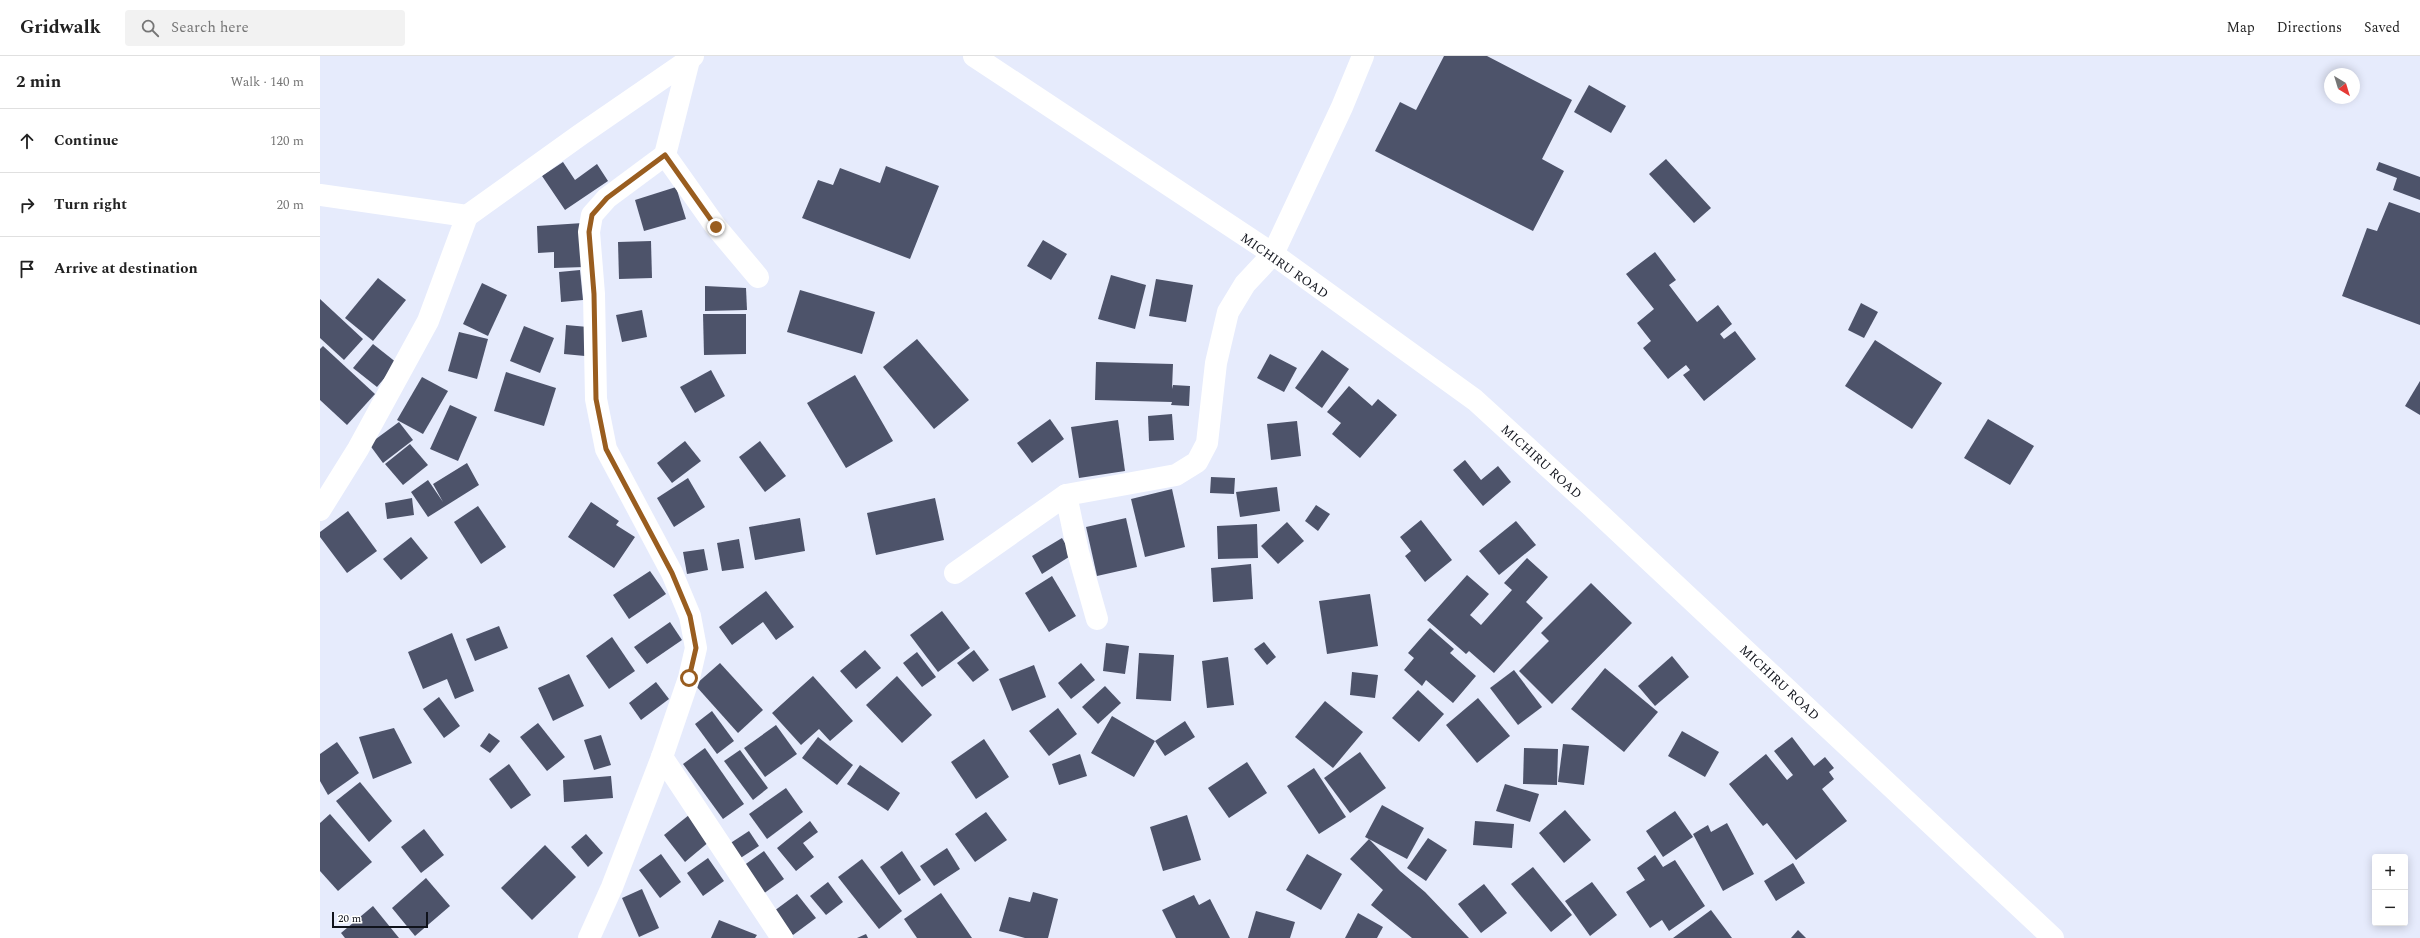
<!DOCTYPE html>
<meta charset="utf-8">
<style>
body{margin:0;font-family:Spectral,serif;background:#f2f2f2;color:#222}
.controls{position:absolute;right:12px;bottom:12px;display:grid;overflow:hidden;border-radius:4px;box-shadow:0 2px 10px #0003}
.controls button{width:36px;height:36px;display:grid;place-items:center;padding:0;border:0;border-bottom:1px solid #e0e0e0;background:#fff;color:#222;font:20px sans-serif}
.compass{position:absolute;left:2004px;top:12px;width:36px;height:36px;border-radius:50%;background:#fff;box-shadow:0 2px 10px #0003;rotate:142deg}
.scale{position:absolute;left:12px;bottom:10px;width:96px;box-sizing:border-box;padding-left:4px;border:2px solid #10131c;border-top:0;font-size:11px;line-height:14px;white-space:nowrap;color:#10131c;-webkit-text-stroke:3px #fff;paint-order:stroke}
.stop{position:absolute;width:12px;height:12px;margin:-9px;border:3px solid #995d1f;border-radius:50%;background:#fff}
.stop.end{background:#995d1f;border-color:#fff;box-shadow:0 1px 4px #0008}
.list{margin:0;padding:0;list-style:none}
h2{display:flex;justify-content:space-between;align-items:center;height:52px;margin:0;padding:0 16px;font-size:17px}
h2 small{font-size:13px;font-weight:400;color:#767676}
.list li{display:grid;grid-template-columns:26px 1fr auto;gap:12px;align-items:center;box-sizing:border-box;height:64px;padding:0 16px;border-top:1px solid #e0e0e0}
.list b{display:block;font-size:15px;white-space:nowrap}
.list em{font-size:13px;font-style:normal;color:#767676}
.icon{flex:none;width:22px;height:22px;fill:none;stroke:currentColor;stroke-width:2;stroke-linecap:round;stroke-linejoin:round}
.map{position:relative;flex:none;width:2100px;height:882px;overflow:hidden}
header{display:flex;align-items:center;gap:24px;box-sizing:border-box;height:56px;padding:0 20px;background:#fff;border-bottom:1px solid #e0e0e0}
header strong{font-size:19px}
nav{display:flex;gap:22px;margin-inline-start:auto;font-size:14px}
.search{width:280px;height:36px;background:#f2f2f2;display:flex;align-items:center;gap:10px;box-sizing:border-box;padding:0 14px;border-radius:4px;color:#767676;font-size:15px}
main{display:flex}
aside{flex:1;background:#fff}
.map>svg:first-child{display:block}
.building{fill:#4d536a}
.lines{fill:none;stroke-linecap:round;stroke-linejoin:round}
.minor{stroke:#fff;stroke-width:22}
.route{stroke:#995d1f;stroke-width:5}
.labels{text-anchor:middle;stroke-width:4;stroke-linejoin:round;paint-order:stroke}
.street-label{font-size:13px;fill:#10131c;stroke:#fff}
</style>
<header>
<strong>Gridwalk</strong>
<div class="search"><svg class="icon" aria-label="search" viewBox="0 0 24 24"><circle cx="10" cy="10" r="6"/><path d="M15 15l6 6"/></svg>Search here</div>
<nav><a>Map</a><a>Directions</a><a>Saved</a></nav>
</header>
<main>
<aside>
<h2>2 min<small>Walk · 140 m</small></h2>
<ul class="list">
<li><svg class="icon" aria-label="ahead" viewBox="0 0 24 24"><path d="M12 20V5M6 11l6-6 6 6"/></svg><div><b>Continue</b></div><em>120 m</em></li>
<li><svg class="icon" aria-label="right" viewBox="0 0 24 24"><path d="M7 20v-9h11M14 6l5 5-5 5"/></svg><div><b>Turn right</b></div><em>20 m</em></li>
<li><svg class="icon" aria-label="arrive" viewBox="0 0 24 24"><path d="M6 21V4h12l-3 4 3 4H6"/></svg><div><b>Arrive at destination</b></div></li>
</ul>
</aside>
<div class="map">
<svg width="2100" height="882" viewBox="0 0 2100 882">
<rect width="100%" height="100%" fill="#e6ebfc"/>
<g class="building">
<path d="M1124,0H1167L1252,44L1222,103L1244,115L1213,175L1055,95L1080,46L1096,54Z"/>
<path d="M1269,29L1306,50L1291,77L1254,56Z"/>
<path d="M1346,103L1391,152L1374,167L1329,118Z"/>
<path d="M243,106L255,124L277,108L288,125L245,154L222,120Z"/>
<path d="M2059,106L2100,121V144L2073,134L2077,122L2056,114Z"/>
<path d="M566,110L619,130L590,203L482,162L498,124L513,129L520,112L560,127Z"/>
<path d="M356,131L366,163L324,175L315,144Z"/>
<path d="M2069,146L2100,157V269L2022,240L2047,172L2057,175Z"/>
<path d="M263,167L265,211L234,212V196L218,197L217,170Z"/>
<path d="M723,184L747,198L731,224L707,210Z"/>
<path d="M331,185L332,222L299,223L298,186Z"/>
<path d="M1335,196L1356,224L1349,229L1377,266L1398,249L1412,268L1400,278L1404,283L1415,275L1436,303L1384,345L1363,319L1370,314L1366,309L1348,323L1323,292L1331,285L1317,267L1334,253L1306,218Z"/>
<path d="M260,214L263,244L241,246L239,216Z"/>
<path d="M791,219L826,229L815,273L778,263Z"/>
<path d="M58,222L86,244L53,285L25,262Z"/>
<path d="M836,223L873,229L866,266L829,260Z"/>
<path d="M162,227L187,239L168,280L143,268Z"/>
<path d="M385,230L426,232L427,254L385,255Z"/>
<path d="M480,234L555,256L542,298L467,276Z"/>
<path d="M0,243L43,283L24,304L0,282Z"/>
<path d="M1541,247L1558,256L1544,282L1528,274Z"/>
<path d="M322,254L327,281L302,286L296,259Z"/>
<path d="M383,258H426V298L384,299Z"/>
<path d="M246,269L268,271L265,300L244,298Z"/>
<path d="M204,270L234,282L220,317L190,305Z"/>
<path d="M139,276L168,283L157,323L128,315Z"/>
<path d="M597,283L649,344L614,373L563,311Z"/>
<path d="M1555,284L1622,327L1592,373L1525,330Z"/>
<path d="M53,288L77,307L57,331L33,312Z"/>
<path d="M3,290L55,338L27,369L0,344V293Z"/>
<path d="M1002,294L1029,313L1002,352L975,332Z"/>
<path d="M950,298L977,312L964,336L937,322Z"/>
<path d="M776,306L853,308L852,333L853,329L870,330L869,350L851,349L852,346L775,344Z"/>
<path d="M391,314L405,340L375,357L360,331Z"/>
<path d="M186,316L236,332L224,370L174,355Z"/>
<path d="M535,319L573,385L526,412L487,347Z"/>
<path d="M102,321L128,335L103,378L77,364Z"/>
<path d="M2100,325V359L2085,350Z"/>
<path d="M1029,330L1052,350L1058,343L1077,359L1040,402L1012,378L1021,367L1007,356Z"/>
<path d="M130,349L157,361L138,405L110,393Z"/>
<path d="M852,358L854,384L829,385L828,360Z"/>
<path d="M730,363L744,383L712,407L697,387Z"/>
<path d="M1668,363L1714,390L1690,429L1644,402Z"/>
<path d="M798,364L805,415L759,422L751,371Z"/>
<path d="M977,365L981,400L951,404L947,368Z"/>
<path d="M79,366L93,384L63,407L49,388Z"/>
<path d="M365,385L381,405L352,427L337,407Z"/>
<path d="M440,385L466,420L445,436L419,401Z"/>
<path d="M90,388L108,409L83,429L65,408Z"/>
<path d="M1145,404L1161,424L1178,410L1191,426L1163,450L1133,414Z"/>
<path d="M147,407L159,429L108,461L91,436L108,424L123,446L113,428Z"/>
<path d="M891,421L915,422L914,438L890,437Z"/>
<path d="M368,422L385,451L354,471L337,442Z"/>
<path d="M957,431L960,455L920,461L916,436Z"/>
<path d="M852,433L865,491L825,501L811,443Z"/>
<path d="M92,442L94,459L67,463L65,447Z"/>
<path d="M615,442L624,484L556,499L547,457Z"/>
<path d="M271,446L299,465L296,469L315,481L294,512L248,481Z"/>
<path d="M996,449L1010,458L998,475L985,465Z"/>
<path d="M158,450L186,491L161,508L134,466Z"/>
<path d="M28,455L57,495L27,517L0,481V476Z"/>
<path d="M480,462L485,495L435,504L429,471Z"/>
<path d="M806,462L817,511L777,520L766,471Z"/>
<path d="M1101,464L1132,504L1105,526L1085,500L1091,495L1080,481Z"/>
<path d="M1196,465L1216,489L1179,519L1159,495Z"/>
<path d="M967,466L984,485L958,508L941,490Z"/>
<path d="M937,468L938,502L898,503L897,470Z"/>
<path d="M91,481L108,502L81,524L63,503Z"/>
<path d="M742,482L752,499L722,518L712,500Z"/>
<path d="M419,483L424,512L402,515L397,487Z"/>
<path d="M384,493L388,514L367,518L363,496Z"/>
<path d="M1207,502L1228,521L1206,546L1223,562L1174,617L1149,595L1146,598L1107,564L1147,519L1169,538L1150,559L1161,569L1192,534L1184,527Z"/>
<path d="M931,508L933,543L893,546L891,512Z"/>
<path d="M330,515L346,538L309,563L293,539Z"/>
<path d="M732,520L756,560L729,576L705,537Z"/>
<path d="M1271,527L1312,567L1232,648L1199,615L1229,585L1221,577Z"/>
<path d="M446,535L474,571L456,584L443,566L412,589L399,571Z"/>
<path d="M1050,538L1058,590L1007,598L999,545Z"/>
<path d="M622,555L650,592L618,616L590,579Z"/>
<path d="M350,566L362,584L327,608L314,591Z"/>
<path d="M179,570L188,592L155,605L146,583Z"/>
<path d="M1110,572L1134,593L1130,597L1156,620L1133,647L1106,624L1102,630L1084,614L1094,602L1088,597Z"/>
<path d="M132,577L154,635L135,643L127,623L103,633L88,596Z"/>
<path d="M292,581L315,615L289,633L266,600Z"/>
<path d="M944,586L956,601L947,609L934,593Z"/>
<path d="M786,587L809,590L805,618L783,615Z"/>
<path d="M545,594L561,612L536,633L520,615Z"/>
<path d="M654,594L669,614L653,626L637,607Z"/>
<path d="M597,596L616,621L602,631L583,607Z"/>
<path d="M819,597L854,599L851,645L816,643Z"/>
<path d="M1352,600L1369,621L1335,650L1318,630Z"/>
<path d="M908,601L914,649L887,652L882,605Z"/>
<path d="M400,607L443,654L418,677L375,629Z"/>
<path d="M761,607L775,624L751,643L738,627Z"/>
<path d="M714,609L726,641L692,655L679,623Z"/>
<path d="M1285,612L1338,656L1304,696L1251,653Z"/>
<path d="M1194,614L1222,651L1198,669L1170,632Z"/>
<path d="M1032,616L1058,619L1055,642L1030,639Z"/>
<path d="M249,618L264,650L233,665L218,632Z"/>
<path d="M493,620L533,665L510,685L499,673L481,689L452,657Z"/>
<path d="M577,620L612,659L582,687L546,649Z"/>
<path d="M336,626L349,643L321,664L309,647Z"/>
<path d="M785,630L801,647L778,668L762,651Z"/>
<path d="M1098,634L1124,658L1099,686L1072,662Z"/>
<path d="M119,641L140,670L124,682L103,653Z"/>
<path d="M1158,642L1190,680L1157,707L1126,669Z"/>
<path d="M1005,645L1043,676L1013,712L975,681Z"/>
<path d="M738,652L757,678L729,700L709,675Z"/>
<path d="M392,655L414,685L397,698L375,668Z"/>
<path d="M792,660L835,685L865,665L875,681L845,700L835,685L814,721L771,697Z"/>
<path d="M218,667L245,701L227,715L200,681Z"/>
<path d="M456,669L477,698L445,721L424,692Z"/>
<path d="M74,672L92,707L53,723L39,681Z"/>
<path d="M1362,675L1399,696L1385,721L1348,700Z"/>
<path d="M169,677L180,685L170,697L160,690Z"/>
<path d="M281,679L291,709L274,714L264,684Z"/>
<path d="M498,681L533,709L517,729L482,702Z"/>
<path d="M1472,681L1494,710L1505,701L1514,712L1509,716L1514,723L1502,733L1527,765L1476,804L1447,767L1443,770L1409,728L1446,698L1467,724L1473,719L1454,695Z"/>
<path d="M664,683L689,721L656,743L631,706Z"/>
<path d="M17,686L39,717L8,739L0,725V698Z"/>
<path d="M1243,688L1269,690L1264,729L1238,726Z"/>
<path d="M385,692L424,748L403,763L363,708Z"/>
<path d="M1204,692L1238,693L1237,729L1203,728Z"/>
<path d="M420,694L448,732L433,744L404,705Z"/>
<path d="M1040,696L1066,732L1030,757L1004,722Z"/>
<path d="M760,698L767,720L739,729L732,708Z"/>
<path d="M927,706L947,737L909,762L888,732Z"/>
<path d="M189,708L211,739L191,753L169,723Z"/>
<path d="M540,709L580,737L568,755L527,728Z"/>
<path d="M994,712L1026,761L999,778L967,730Z"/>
<path d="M291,720L293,742L244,746L243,724Z"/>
<path d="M40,726L72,765L49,786L16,745Z"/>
<path d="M1185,728L1219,738L1210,766L1176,755Z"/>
<path d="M466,732L483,756L447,783L429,758Z"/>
<path d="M1062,749L1104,772L1087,803L1045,781Z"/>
<path d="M1245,754L1271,784L1244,807L1219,777Z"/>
<path d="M1355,755L1373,781L1343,801L1326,775Z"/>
<path d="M666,756L687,784L655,806L635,778Z"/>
<path d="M10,758L52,806L18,835L0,815V767Z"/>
<path d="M369,759L390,785L365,806L344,779Z"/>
<path d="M867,759L881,804L843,815L830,771Z"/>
<path d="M490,765L498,776L483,787L494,801L476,815L457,792Z"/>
<path d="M1155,765L1194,768L1192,792L1153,789Z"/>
<path d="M1407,767L1434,818L1403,835L1373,778L1388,769L1391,776Z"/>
<path d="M104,773L124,799L101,817L81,791Z"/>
<path d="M429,775L439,790L419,803L409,788Z"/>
<path d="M266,778L283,797L268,811L251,791Z"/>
<path d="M1108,782L1127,794L1106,825L1087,812Z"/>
<path d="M1049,783L1080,815L1105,836L1149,882H1092L1051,849L1063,834L1030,803Z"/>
<path d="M225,789L256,821L212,864L181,832Z"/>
<path d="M627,792L640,813L614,830L600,810Z"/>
<path d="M444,795L464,823L443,838L423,810Z"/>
<path d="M582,795L601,824L579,839L560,811Z"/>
<path d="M341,798L361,826L340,842L319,814Z"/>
<path d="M987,798L1022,818L1001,854L966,834Z"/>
<path d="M1335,799L1343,811L1355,804L1385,850L1349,875L1342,864L1330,872L1306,836L1325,824L1317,812Z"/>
<path d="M388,802L404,825L383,840L367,817Z"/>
<path d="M542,803L582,855L559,873L518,821Z"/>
<path d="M1473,807L1485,827L1456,845L1444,825Z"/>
<path d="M1213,811L1252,859L1231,876L1191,828Z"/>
<path d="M106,822L130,850L95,880L72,852Z"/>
<path d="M508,826L523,846L506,859L490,840Z"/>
<path d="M1272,826L1297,859L1270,880L1245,845Z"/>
<path d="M1164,828L1187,857L1161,877L1138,848Z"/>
<path d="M322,833L339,872L319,881L302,842Z"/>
<path d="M713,836L738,843L728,882H705L679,875L689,841L710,846Z"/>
<path d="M621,837L652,882H597L584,863Z"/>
<path d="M477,838L496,862L473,879L454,855Z"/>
<path d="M874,839L879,849L890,843L910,882H856L842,854Z"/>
<path d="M53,850L79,882H25L21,877Z"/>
<path d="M1391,854L1412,882H1353Z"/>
<path d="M936,855L975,866L970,882H928Z"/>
<path d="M1038,857L1063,871L1057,882H1025Z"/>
<path d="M399,864L437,879L435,882H391Z"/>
<path d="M1478,874L1486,882H1471Z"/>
<path d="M546,878L548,882H537Z"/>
</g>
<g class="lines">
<g class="minor">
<path d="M654,0L953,198L1155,344L1270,449L1733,882"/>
<path d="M345,99L396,171L438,221"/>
<path d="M0,139L147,160"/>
<path d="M746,439L758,496L777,563"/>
<path d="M0,454L38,393L108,265L147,160L260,79L369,4"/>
<path d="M635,517L746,439L856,419L877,406L887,387L896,307L908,256L925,228L953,198L1022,51L1043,0"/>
<path d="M342,701L462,882"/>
<path d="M269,882L292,831L342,701L369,622L376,592L370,560L352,517L286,393L276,343L274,238L269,176L272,159L287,142L345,99L369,4L373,0"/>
</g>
</g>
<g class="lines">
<path class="route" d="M369,622L376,592L370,560L352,517L286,393L276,343L274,238L269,176L272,159L287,142L345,99L396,171"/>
</g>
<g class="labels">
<g class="street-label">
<text transform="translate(965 209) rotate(35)" y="5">MICHIRU ROAD</text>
<text transform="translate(1222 405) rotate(42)" y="5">MICHIRU ROAD</text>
<text transform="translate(1460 626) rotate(43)" y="5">MICHIRU ROAD</text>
</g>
</g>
</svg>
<div class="controls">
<button>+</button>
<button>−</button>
</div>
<svg class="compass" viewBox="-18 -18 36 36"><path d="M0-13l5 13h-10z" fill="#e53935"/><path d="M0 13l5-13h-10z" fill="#767676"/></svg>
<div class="scale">20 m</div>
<div class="stop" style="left:369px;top:622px"></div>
<div class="stop end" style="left:396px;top:171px"></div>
</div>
</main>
